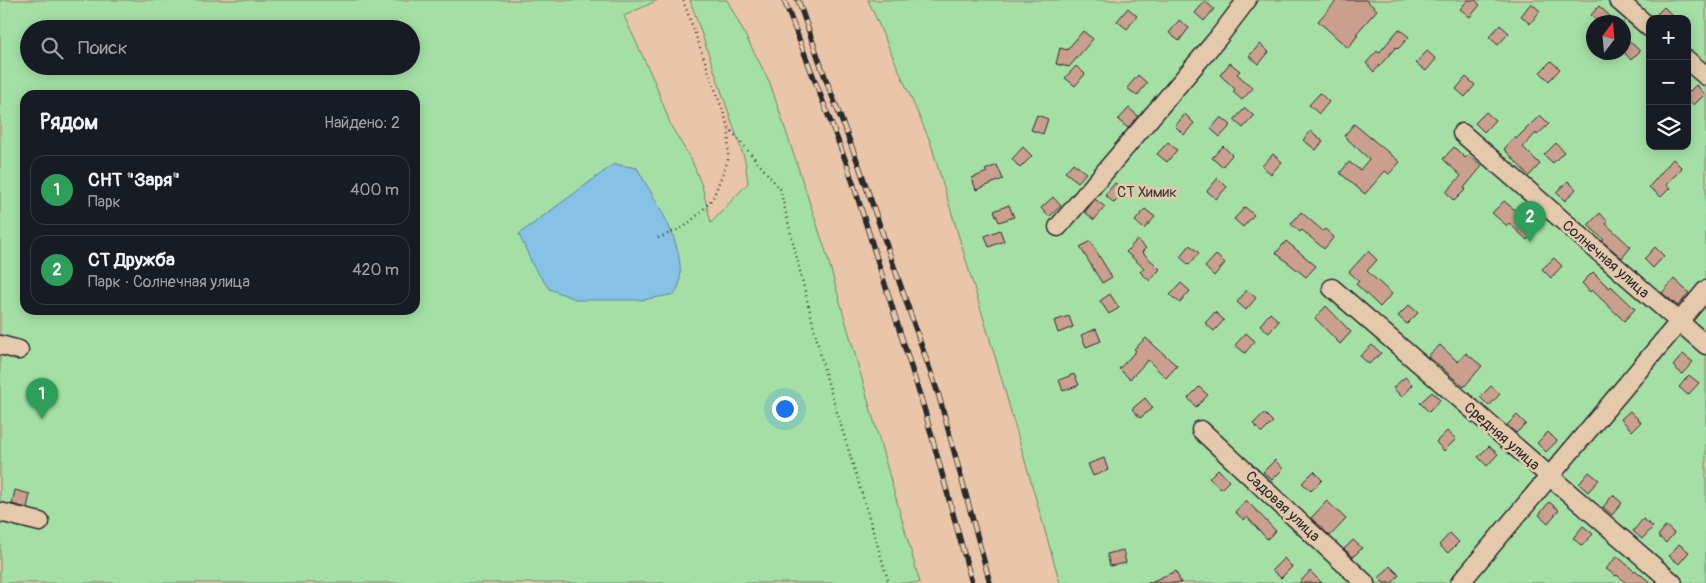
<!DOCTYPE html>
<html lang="ru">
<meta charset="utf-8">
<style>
body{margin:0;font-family:Pangolin,sans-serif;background:#242831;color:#f1f3f6}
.controls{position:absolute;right:15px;top:15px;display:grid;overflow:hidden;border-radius:10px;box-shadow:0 2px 12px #0003}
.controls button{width:45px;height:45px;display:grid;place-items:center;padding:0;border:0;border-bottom:1px solid #363941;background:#171b24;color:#f1f3f6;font:25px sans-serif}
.compass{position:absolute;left:1586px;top:15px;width:45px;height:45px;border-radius:50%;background:#171b24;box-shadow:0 2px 12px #0003;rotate:16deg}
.you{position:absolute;left:784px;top:408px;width:18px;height:18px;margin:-12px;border:4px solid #fff;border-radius:50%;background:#1a73e8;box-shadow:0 0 0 8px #1a73e833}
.badge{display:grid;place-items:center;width:32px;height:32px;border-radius:50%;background:#8c9099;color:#fff;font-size:16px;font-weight:700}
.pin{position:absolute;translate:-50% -41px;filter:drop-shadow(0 1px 2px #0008)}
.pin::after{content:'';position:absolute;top:26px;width:18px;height:15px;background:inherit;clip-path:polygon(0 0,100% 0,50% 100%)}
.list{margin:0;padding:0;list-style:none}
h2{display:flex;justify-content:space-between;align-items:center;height:65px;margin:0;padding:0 20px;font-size:21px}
h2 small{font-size:16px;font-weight:400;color:#9ea1a6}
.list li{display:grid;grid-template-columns:32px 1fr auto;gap:15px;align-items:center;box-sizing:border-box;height:70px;margin:0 10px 10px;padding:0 10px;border:1px solid #363941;border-radius:15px}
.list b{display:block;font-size:19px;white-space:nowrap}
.list p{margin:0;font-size:16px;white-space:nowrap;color:#9ea1a6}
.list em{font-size:16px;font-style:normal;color:#9ea1a6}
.icon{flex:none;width:28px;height:28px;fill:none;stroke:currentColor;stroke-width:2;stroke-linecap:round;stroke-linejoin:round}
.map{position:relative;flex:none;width:1706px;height:583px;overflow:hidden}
.search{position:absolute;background:#171b24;box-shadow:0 2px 12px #0003;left:20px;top:20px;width:400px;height:55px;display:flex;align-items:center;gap:12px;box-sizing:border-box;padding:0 18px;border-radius:28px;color:#9ea1a6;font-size:19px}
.panel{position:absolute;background:#171b24;box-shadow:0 2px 12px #0003;left:20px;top:90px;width:400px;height:225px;border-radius:15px}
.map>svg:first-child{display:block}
.green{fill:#a4e0a6;stroke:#688668;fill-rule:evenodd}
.water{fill:#87c1e6;stroke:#62859b}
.building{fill:#ca9f8d;stroke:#2b2b2b}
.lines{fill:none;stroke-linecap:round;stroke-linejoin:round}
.minor-casing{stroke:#2b2b2b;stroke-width:21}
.path{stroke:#2b2b2b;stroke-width:2.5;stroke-dasharray:1 4;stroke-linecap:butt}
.minor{stroke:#e5c9ac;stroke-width:18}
.rail-casing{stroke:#2b2b2b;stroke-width:5.5}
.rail{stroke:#e5c9ac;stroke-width:4;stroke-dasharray:11;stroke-linecap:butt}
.labels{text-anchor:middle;stroke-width:5;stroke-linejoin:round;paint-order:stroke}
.park-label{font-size:15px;fill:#373d37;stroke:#e5c9ac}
.street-label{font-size:15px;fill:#2b2b2b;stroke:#e5c9ac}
</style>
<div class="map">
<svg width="1706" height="583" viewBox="0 0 1706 583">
<rect width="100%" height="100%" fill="#e9c5aa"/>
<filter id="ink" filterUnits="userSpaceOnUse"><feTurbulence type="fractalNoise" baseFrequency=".02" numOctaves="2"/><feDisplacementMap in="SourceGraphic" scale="10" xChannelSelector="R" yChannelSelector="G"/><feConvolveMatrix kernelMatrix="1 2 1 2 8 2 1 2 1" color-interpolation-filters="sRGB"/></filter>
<g filter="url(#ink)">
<g class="green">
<path d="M0,0H658L624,16L655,83L671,126L692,161L702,186L711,223L748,183L745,160L690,0H727L770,83L825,249L920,583H0ZM29,29H411V66H29ZM25,95H415V310H25ZM614,165L637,168L673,236L678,256L519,234Z"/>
<path d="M868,0H1706V583H1060L997,363L930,141ZM1650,19H1687V146H1650ZM1594,22H1624V52H1594Z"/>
</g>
<path class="water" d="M614,164L637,168C655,201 684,240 680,280C680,284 677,290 675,294L643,300H578L549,289L533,266L519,234Z"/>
<g class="building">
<path d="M1337,0H1366L1377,10L1356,34L1358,35L1348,48L1318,21Z"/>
<path d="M1468,0H1475L1480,5L1470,17L1460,9Z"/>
<path d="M1205,1L1214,9L1204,21L1195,13Z"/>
<path d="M1531,3L1540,11L1530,24L1521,16Z"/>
<path d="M1599,6L1611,17L1606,22H1599L1591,15Z"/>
<path d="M1664,7L1676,19H1656L1654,17Z"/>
<path d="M1128,8L1137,16L1127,29L1117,21Z"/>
<path d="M1179,20L1189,28L1179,41L1169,33Z"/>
<path d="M1500,25L1509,33L1498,45L1489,37Z"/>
<path d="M1399,29L1409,37L1398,49L1396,47L1374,72L1366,63L1377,51L1379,53Z"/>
<path d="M1083,31L1093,39L1069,67L1056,64L1060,48L1067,50Z"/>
<path d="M1624,36L1640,51L1631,60L1624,52Z"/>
<path d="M1260,44L1269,52L1259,64L1249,56Z"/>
<path d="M1427,51L1436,59L1426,71L1416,63Z"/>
<path d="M1551,61L1560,69L1549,81L1540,72Z"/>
<path d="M1230,63L1240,71L1237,74L1253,88L1242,100L1233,92L1235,89L1220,75Z"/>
<path d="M1076,66L1085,74L1075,86L1065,78Z"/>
<path d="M1138,75L1147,83L1137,96L1127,88Z"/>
<path d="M1466,77L1475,85L1465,97L1456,89Z"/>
<path d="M1696,85L1705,94L1694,105L1687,99V94Z"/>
<path d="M1320,93L1329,102L1319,114L1309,105Z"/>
<path d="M1129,108L1138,116L1128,128L1118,120Z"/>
<path d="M1245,108L1254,116L1243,128L1234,120Z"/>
<path d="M1486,112L1495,120L1484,132L1475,123Z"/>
<path d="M1185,114L1194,123L1184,135L1175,126Z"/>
<path d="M1037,115L1048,119L1043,134L1031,130Z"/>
<path d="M1540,115L1549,124L1537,135L1536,133L1523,147L1540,164L1529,176L1504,149L1515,137L1516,139Z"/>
<path d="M1221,117L1231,125L1220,137L1211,129Z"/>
<path d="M1354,124L1400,162L1389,174L1385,171L1365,194L1340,173L1349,162L1360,170L1369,159L1344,136Z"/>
<path d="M1311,131L1323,141L1316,150L1303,140Z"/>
<path d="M1168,142L1177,150L1167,162L1157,154Z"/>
<path d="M1556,143L1564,152L1553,163L1544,155Z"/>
<path d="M1223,146L1232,155L1222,167L1212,158Z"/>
<path d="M1023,147L1032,156L1020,168L1012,159Z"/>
<path d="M1454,147L1465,158L1468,155L1482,166L1464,188L1466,189L1454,201L1446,192L1461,176L1443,159Z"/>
<path d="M1273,154L1282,162L1271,174L1262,166Z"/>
<path d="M1673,159L1682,168L1666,185L1670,188L1661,197L1649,187Z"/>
<path d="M1073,163L1086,173L1078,182L1065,172Z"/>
<path d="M997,165L1003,179L976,190L972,178L987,172L985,170Z"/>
<path d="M1218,178L1227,187L1216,199L1207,191Z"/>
<path d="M1568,181L1576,189L1565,201L1556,192Z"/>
<path d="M1115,183L1125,191L1114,203L1105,195Z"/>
<path d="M1053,197L1061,206L1049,217L1041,208Z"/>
<path d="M1095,199L1105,207L1094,220L1085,212Z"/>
<path d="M1504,201L1538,229L1527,240L1509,223L1507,226L1492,213Z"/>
<path d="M1009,205L1014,217L999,222L994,211Z"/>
<path d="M1245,207L1254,215L1243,227L1234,219Z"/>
<path d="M1145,209L1155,217L1144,229L1135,221Z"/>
<path d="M1301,212L1323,231L1325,229L1334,237L1324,249L1302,230L1300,232L1291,224Z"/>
<path d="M1600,213L1608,222L1606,224L1631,247L1622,258L1602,241L1604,240L1588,225Z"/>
<path d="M1000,230L1004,241L989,247L985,236Z"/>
<path d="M1137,240L1146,248L1142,252L1160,269L1150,281L1140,272L1144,268L1126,252Z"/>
<path d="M1090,241L1112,277L1102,283L1080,247Z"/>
<path d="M1286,241L1316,266L1306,277L1276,253Z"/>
<path d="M1190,245L1199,253L1189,265L1180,257Z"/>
<path d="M1655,247L1664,256L1653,268L1644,259Z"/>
<path d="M1368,251L1377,260L1367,271L1392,294L1380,307L1356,284L1359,281L1349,272Z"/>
<path d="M1216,255L1225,263L1214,276L1205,267Z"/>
<path d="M1554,258L1562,266L1551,278L1542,269Z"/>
<path d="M1593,272L1609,288L1611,286L1635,309L1624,321L1592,290L1590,292L1582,283Z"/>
<path d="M1674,279L1689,293L1678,306L1662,293Z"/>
<path d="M1181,283L1190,291L1180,303L1170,295Z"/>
<path d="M1247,290L1256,298L1246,310L1237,302Z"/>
<path d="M1110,294L1119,308L1109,314L1100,301Z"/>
<path d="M1409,305L1418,313L1407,324L1398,316Z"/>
<path d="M1326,306L1351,332L1340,344L1315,318Z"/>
<path d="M1215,312L1224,320L1214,331L1205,323Z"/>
<path d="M1270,313L1279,321L1269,333L1260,325Z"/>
<path d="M1069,316L1073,327L1058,333L1054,321Z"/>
<path d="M1096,329L1101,341L1086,347L1081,335Z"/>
<path d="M1246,333L1255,341L1245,353L1235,345Z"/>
<path d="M1146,338L1177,366L1166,378L1148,360L1130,379L1119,369L1136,351L1134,349Z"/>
<path d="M1372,345L1381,353L1369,364L1360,356Z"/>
<path d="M1440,345L1458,362L1466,353L1482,366L1464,387L1428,356Z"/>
<path d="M1683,354L1693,362L1682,374L1673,366Z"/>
<path d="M1074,374L1079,385L1063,391L1059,380Z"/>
<path d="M1689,375L1699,383L1688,395L1679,387Z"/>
<path d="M1405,377L1413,385L1402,397L1393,388Z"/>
<path d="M1491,386L1500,394L1489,406L1480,397Z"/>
<path d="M1199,387L1208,395L1196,407L1188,398Z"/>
<path d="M1432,392L1440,400L1429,412L1420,403Z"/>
<path d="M1145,398L1153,408L1140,418L1132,409Z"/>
<path d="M1630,411L1641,422L1632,431L1621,419Z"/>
<path d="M1264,413L1273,422L1262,433L1253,424Z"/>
<path d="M1517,415L1526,424L1516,433L1507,425Z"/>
<path d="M1447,431L1456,439L1444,451L1436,442Z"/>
<path d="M1548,432L1557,441L1546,452L1537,443Z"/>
<path d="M1489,446L1498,454L1487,466L1478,457Z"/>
<path d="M1104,458L1108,470L1093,476L1088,464Z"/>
<path d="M1275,460L1283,469L1272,480L1263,472Z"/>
<path d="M1218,469L1229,481L1221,489L1209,478Z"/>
<path d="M1314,471L1322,480L1311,491L1302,483Z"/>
<path d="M1589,472L1599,480L1588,492L1579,484Z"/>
<path d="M15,490L30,494L27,508L12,504Z"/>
<path d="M1613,495L1622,503L1612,515L1603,507Z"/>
<path d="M1246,500L1276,531L1267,539L1247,517L1244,520L1235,512Z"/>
<path d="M1327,501L1346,519L1330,536L1311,518Z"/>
<path d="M1549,502L1559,510L1548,523L1539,515Z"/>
<path d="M1643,519L1653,527L1642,539L1633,531Z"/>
<path d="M1583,526L1593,534L1582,546L1573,538Z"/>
<path d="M1666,526L1674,533L1666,543L1658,536Z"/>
<path d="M1450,533L1459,542L1448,553L1439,545Z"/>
<path d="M1353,540L1362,548L1353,557L1344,549Z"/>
<path d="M1679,544L1689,552L1679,564L1669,556Z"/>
<path d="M1123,550L1126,563L1110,566L1107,554Z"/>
<path d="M1617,556L1634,571L1635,570L1651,583H1626L1617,575L1616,576L1606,569Z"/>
<path d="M1284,558L1292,567L1281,578L1272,570Z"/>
<path d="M1390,566L1399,575L1392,583H1384L1379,578Z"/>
<path d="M1176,571L1181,583H1148Z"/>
<path d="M1310,571L1322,583H1299Z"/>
</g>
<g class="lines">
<defs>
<g id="minor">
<path d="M1618,0L1650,28"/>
<path d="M1687,60L1706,76"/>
<path d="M1462,133L1706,345"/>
<path d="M1058,227L1218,38L1247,0"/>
<path d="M1332,288L1673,583"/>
<path d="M0,345L19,350"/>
<path d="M1201,430L1365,583"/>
<path d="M0,512L40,522"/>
<path d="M1460,583L1706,290"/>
</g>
</defs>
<use href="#minor" class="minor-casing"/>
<g class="path">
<path d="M683,0L729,128L780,189L825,373L889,583"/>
<path d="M658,238L684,227L700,213L713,198L728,160L729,129"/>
</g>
<use href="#minor" class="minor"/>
<defs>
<g id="rail">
<path d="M784,0L848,167L924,408L972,583"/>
<path d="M798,0L825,77L858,163L939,396L990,583"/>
</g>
</defs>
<use href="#rail" class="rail-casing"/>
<use href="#rail" class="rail"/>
</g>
</g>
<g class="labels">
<g class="park-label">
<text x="1147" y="197">СТ Химик</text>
</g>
<g class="street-label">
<text transform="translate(1606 259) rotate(41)" y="5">Солнечная улица</text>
<text transform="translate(1502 436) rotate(41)" y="5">Средняя улица</text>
<text transform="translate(1283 506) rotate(43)" y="5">Садовая улица</text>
</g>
</g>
</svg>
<div class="controls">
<button>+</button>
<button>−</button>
<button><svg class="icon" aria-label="layers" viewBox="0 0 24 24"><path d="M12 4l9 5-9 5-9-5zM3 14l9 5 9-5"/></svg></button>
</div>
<svg class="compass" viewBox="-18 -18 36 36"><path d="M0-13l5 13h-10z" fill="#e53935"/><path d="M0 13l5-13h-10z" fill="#9ea1a6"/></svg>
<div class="you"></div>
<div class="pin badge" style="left:42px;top:419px;background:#2e9e5b">1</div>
<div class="pin badge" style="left:1530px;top:242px;background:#2e9e5b">2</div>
<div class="search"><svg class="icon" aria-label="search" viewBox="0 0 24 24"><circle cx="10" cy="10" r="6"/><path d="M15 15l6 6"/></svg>Поиск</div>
<section class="panel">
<h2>Рядом<small>Найдено: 2</small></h2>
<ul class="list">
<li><span class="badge" style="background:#2e9e5b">1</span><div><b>СНТ &quot;Заря&quot;</b><p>Парк</p></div><em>400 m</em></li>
<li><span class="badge" style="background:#2e9e5b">2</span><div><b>СТ Дружба</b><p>Парк · Солнечная улица</p></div><em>420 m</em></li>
</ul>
</section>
</div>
